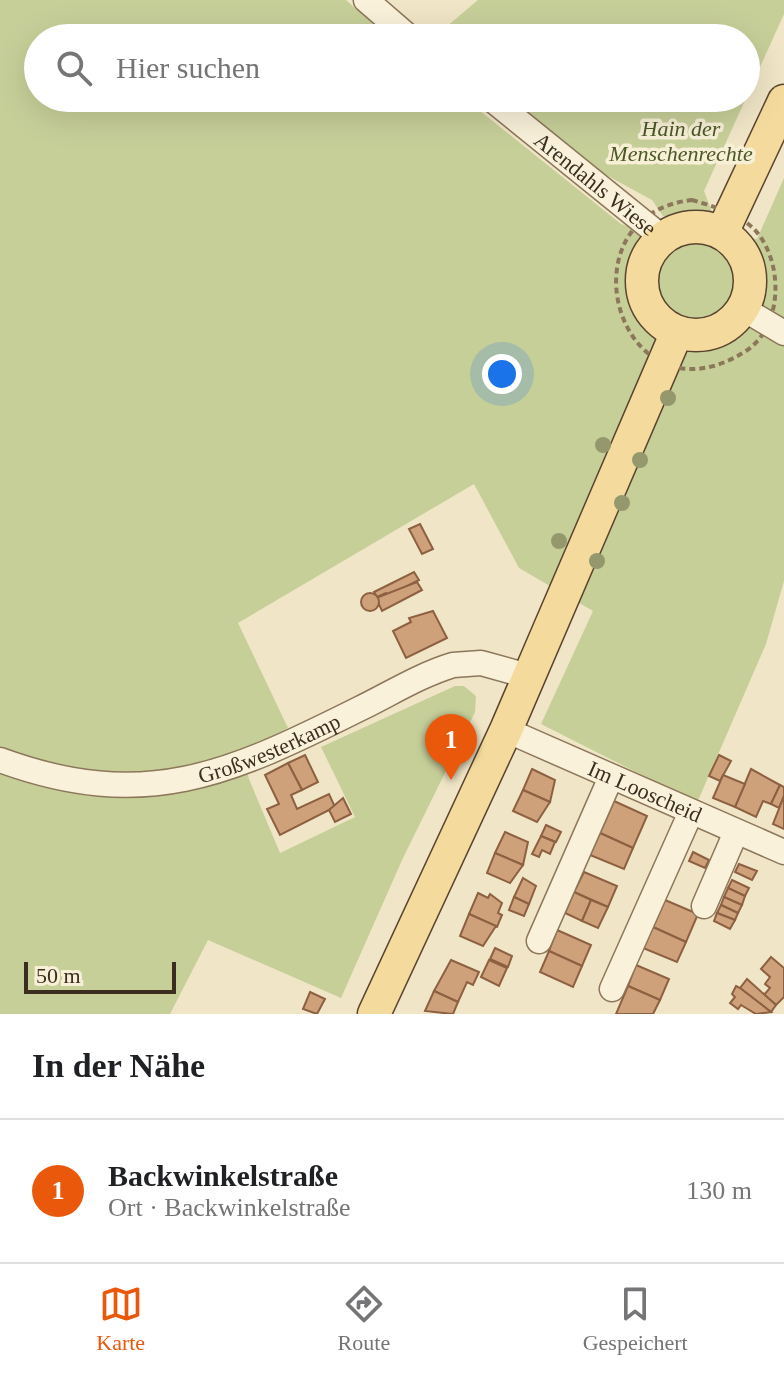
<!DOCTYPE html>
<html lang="de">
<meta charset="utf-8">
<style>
body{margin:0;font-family:Georgia,serif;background:#f6f6f6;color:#202124}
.scale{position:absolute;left:24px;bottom:20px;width:152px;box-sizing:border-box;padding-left:8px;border:4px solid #3c2e1f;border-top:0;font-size:22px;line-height:28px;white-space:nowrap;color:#3c2e1f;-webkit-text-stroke:6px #f7efd6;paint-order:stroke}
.you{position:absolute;left:502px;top:374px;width:28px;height:28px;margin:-20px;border:6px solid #fff;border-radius:50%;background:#1a73e8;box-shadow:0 0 0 12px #1a73e833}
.badge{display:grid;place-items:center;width:52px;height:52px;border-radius:50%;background:#ea580c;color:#fff;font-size:26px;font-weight:700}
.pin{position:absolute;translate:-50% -66px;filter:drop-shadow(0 2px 4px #0008)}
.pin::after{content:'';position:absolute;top:42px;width:28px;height:24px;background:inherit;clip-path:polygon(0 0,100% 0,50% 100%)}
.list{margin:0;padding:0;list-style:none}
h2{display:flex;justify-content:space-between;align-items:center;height:104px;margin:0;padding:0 32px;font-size:34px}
h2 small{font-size:26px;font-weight:400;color:#757577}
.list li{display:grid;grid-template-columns:52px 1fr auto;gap:24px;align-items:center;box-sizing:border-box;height:144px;padding:0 32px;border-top:2px solid #e0e0e0}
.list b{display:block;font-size:30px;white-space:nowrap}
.list p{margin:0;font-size:26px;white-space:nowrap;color:#757577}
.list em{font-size:26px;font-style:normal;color:#757577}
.icon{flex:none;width:44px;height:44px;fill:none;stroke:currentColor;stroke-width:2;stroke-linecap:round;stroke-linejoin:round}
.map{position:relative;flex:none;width:784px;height:1014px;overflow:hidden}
.search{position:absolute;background:#fff;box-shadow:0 8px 32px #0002;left:24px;right:24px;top:24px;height:88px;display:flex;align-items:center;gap:20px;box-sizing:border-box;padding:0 28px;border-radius:44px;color:#757577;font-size:30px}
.sheet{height:248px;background:#fff}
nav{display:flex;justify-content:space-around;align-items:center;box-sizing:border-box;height:112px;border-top:2px solid #e0e0e0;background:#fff;font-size:22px;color:#757577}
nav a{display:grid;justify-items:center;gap:4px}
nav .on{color:#ea580c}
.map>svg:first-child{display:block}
.green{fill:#c7cf99}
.building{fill:#cfa17b;stroke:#8c6040;stroke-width:2}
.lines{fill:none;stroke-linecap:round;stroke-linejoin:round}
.minor-casing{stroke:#8c775b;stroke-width:27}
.major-casing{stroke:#5a442f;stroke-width:35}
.path{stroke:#8c775b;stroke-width:4;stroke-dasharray:6 4;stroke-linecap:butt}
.minor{stroke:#faf1da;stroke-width:24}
.major{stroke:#f4db9d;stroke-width:32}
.tree{fill:#95986d}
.labels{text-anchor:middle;stroke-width:7;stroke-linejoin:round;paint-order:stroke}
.park-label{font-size:22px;font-style:italic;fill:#4a5925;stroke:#f7efd6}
.street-label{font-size:22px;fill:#3c2e1f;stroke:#f7efd6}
</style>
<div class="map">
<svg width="784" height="1014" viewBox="0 0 784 1014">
<rect width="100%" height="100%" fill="#f0e5c6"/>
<g class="green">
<path d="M0,0H346L389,38H38V98H464L621,224L663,238L697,228L757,239L784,178V581L766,644L697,803L541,724L593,611L519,568L474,484L238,623L288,728L242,751L249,779L280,853L355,817L321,747L455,686H464L476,696L475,712L403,858L341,998L208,940L170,1014H0Z"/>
<path d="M478,0H784V14L704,191L712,212L694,220L663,216L652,200L564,152L498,98H746V38H433Z"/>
</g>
<g class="building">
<path d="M420,524L433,549L422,554L409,529Z"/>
<path d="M414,572L419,580L388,596L386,593L377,597L374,592Z"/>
<path d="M417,582L422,590L382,611L376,598Z"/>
<circle cx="370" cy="602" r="9"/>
<path d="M433,611L447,638L406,658L393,631L411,622L409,618Z"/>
<path d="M305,755L318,782L302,790L288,763Z"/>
<path d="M719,755L731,761L720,781L709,776Z"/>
<path d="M288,763L302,790L291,795L297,809L329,794L335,807L280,835L267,809L279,804L265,775Z"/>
<path d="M532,769L555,780L550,802L523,790Z"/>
<path d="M751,769L780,785L771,804L763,801L756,817L735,807Z"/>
<path d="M723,775L745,784L735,807L713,798Z"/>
<path d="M780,785L784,787V796L779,808L771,804Z"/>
<path d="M523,790L550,802L537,822L513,811Z"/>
<path d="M784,796V829L773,824Z"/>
<path d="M343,798L351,814L335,822L329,810Z"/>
<path d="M614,801L647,816L633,848L600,833Z"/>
<path d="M546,825L561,832L556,842L541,836Z"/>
<path d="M505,832L528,842L523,865L495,853Z"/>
<path d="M600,833L633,848L624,869L590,855Z"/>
<path d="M541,836L555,842L550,854L542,850L539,857L532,854Z"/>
<path d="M693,852L709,860L705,868L689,861Z"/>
<path d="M495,853L523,865L510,883L487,873Z"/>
<path d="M739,864L757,871L752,880L735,872Z"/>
<path d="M584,872L617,886L608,907L574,892Z"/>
<path d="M523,878L536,886L529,904L514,897Z"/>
<path d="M732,880L749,888L745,896L728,888Z"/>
<path d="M728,888L745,896L742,905L724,897Z"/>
<path d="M574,892L591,900L582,921L565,913Z"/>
<path d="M478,893L488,898L490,894L502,903L498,913L502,915L497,927L469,914Z"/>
<path d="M514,897L529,904L524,916L509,910Z"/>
<path d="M724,897L742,905L738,913L721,905Z"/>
<path d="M591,900L608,907L598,928L582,921Z"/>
<path d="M665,900L698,914L686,942L653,927Z"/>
<path d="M721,905L738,913L735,920L717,913Z"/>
<path d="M717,913L735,920L730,929L714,921Z"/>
<path d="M469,914L496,926L483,946L460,936Z"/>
<path d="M653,927L686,942L677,962L643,948Z"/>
<path d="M557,930L591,945L582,966L549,951Z"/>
<path d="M495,948L512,956L508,967L490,959Z"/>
<path d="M549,951L582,966L573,987L540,972Z"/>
<path d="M771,957L784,968V997L776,1005L764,995L770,988L765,984L770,977L761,969Z"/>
<path d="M451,960L479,972L473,985L467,982L458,1002L434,991Z"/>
<path d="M489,960L507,968L499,986L481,977Z"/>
<path d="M636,965L669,979L660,1000L628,986Z"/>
<path d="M747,979L776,1005L771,1012L740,988Z"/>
<path d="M628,986L660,1000L653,1014H616Z"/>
<path d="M736,986L740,988L771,1012L756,1014L741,1005L738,1009L730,1003L735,997L732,994Z"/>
<path d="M434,991L458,1002L453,1014L425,1011Z"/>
<path d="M310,992L325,999L317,1014L303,1009Z"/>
</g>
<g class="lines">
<defs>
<g id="minor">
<path d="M366,0L410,38"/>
<path id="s1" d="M490,98L663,238"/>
<path d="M742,308L784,333"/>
<path id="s2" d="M506,730L784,852"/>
<path id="s3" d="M0,760C145,813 229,774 359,709C390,694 420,675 453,665L481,663L528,676"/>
<path d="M704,906L736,832"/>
<path d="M539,941L611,777"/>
<path d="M612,989L691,812"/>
</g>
<g id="major">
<circle cx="696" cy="281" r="54"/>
<path d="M722,233L784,101"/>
<path d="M374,1014L506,730L677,332"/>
</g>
</defs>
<use href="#minor" class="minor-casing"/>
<use href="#major" class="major-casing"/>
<path class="path" d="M692,200C712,206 737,213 753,228C784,259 784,326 746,351C619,432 557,215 692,200Z"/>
<use href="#minor" class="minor"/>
<use href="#major" class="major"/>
</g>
<g class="tree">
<circle cx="668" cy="398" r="8"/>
<circle cx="603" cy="445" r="8"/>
<circle cx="640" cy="460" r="8"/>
<circle cx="622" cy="503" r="8"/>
<circle cx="559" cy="541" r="8"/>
<circle cx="597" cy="561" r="8"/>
</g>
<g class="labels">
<g class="park-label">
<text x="681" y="136">Hain der<tspan x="681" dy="25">Menschenrechte</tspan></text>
</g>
<g class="street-label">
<text dy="8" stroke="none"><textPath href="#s1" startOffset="136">Arendahls Wiese</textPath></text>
<text dy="8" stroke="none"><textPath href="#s3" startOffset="278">Großwesterkamp</textPath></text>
<text dy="8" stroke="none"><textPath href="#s2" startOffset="152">Im Looscheid</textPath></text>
</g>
</g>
</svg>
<div class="scale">50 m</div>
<div class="you"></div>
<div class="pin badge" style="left:451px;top:780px">1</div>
<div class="search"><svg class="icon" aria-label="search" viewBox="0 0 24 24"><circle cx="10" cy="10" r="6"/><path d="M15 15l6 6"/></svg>Hier suchen</div>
</div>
<section class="sheet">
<h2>In der Nähe<small></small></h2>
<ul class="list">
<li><span class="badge">1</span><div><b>Backwinkelstraße</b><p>Ort · Backwinkelstraße</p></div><em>130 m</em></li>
</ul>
</section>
<nav>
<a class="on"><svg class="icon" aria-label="map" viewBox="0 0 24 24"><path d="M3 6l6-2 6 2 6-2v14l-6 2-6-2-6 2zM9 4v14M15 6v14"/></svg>Karte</a>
<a><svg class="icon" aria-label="directions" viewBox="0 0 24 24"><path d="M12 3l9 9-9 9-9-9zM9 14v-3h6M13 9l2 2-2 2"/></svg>Route</a>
<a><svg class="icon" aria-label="saved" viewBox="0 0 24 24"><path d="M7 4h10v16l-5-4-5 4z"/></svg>Gespeichert</a>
</nav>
